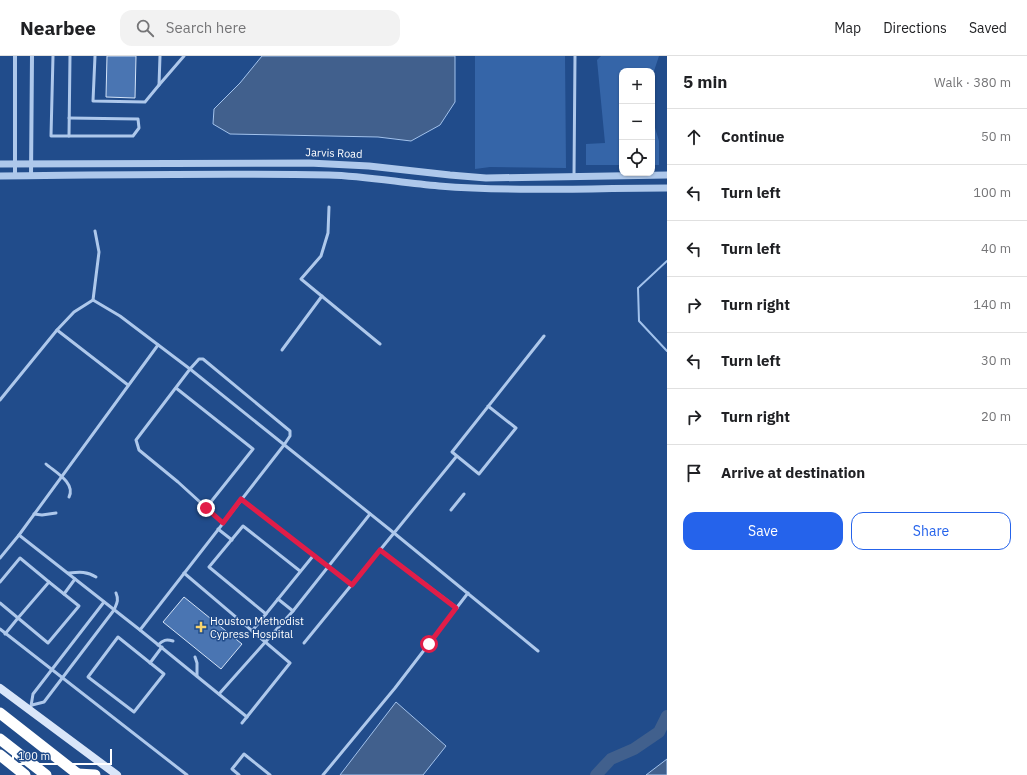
<!DOCTYPE html>
<meta charset="utf-8">
<style>
body{margin:0;font-family:"IBM Plex Sans",sans-serif;background:#f2f2f2;color:#202124}
.controls{position:absolute;right:12px;top:12px;display:grid;overflow:hidden;border-radius:8px;box-shadow:0 1px 3px #0004}
.controls button{width:36px;height:36px;display:grid;place-items:center;padding:0;border:0;border-bottom:1px solid #e0e0e0;background:#fff;color:#202124;font:20px sans-serif}
.scale{position:absolute;left:12px;bottom:10px;width:100px;box-sizing:border-box;padding-left:4px;border:2px solid #fff;border-top:0;font-size:11px;line-height:14px;white-space:nowrap;color:#fff;-webkit-text-stroke:3px #214c8b;paint-order:stroke}
.stop{position:absolute;width:12px;height:12px;margin:-9px;border:3px solid #e11d48;border-radius:50%;background:#fff}
.stop.end{background:#e11d48;border-color:#fff;box-shadow:0 1px 4px #0008}
.list{margin:0;padding:0;list-style:none}
h2{display:flex;justify-content:space-between;align-items:center;height:52px;margin:0;padding:0 16px;font-size:17px}
h2 small{font-size:13px;font-weight:400;color:#757577}
.list li{display:grid;grid-template-columns:26px 1fr auto;gap:12px;align-items:center;box-sizing:border-box;height:56px;padding:0 16px;border-top:1px solid #e0e0e0}
.list b{display:block;font-size:15px;white-space:nowrap}
.list em{font-size:13px;font-style:normal;color:#757577}
.actions{display:flex;gap:8px;padding:12px 16px}
.actions a{flex:1;padding:9px 0;border:1px solid #2563eb;border-radius:12px;text-align:center;font-size:14px;color:#2563eb}
.actions .main{background:#2563eb;color:#fff}
.icon{flex:none;width:22px;height:22px;fill:none;stroke:currentColor;stroke-width:2;stroke-linecap:round;stroke-linejoin:round}
.map{position:relative;flex:none;width:667px;height:719px;overflow:hidden}
header{display:flex;align-items:center;gap:24px;box-sizing:border-box;height:56px;padding:0 20px;background:#fff;border-bottom:1px solid #e0e0e0}
header strong{font-size:19px}
nav{display:flex;gap:22px;margin-inline-start:auto;font-size:14px}
.search{width:280px;height:36px;background:#f2f2f2;display:flex;align-items:center;gap:10px;box-sizing:border-box;padding:0 14px;border-radius:12px;color:#757577;font-size:15px}
main{display:flex}
aside{flex:1;background:#fff}
.map>svg:first-child{display:block}
.green{fill:#3565a8}
.water{fill:#41608d;stroke:#a2c2ec}
.lines{fill:none;stroke-linecap:round;stroke-linejoin:round}
.stream{stroke:#a2c2ec;stroke-width:2}
.river{stroke:#41608d;stroke-width:12}
.building{fill:#4a75b2;stroke:#d3e3f8}
.service{stroke:#aec8eb;stroke-width:3}
.minor{stroke:#aec8eb;stroke-width:4}
.tertiary{stroke:#aec8eb;stroke-width:7}
.secondary{stroke:#d9e6f9;stroke-width:8}
.motorway{stroke:#fff;stroke-width:11}
.route{stroke:#e11d48;stroke-width:5}
.poi-dot{fill:#f8d46f;stroke:#214c8b;stroke-width:1.5}
.labels{text-anchor:middle;stroke-width:3;stroke-linejoin:round;paint-order:stroke}
.street-label{font-size:11px;fill:#fff;stroke:#214c8b}
.poi-label{font-size:11px;fill:#fff;stroke:#214c8b;text-anchor:start}
</style>
<header>
<strong>Nearbee</strong>
<div class="search"><svg class="icon" aria-label="search" viewBox="0 0 24 24"><circle cx="10" cy="10" r="6"/><path d="M15 15l6 6"/></svg>Search here</div>
<nav><a>Map</a><a>Directions</a><a>Saved</a></nav>
</header>
<main>
<div class="map">
<svg width="667" height="719" viewBox="0 0 667 719">
<rect width="100%" height="100%" fill="#214c8b"/>
<g class="green">
<path d="M475,0H565L566,112L490,111L475,113Z"/>
<path d="M601,0H659L652,21V15H622V109H586V88L605,87L597,4Z"/>
<path d="M652,62L659,85V109H652Z"/>
</g>
<g class="water">
<path d="M262,0H455V46L440,69L411,85L378,81L230,78L213,68L214,53L240,27Z"/>
<path d="M396,646L446,690L423,719H340Z"/>
<path d="M667,703V719H646Z"/>
</g>
<g class="lines">
<path class="stream" d="M667,205L638,232L639,265L667,295"/>
<path class="river" d="M596,719L611,703L634,693L659,676L667,660"/>
</g>
<g class="building">
<path d="M107,0H136L135,42L106,41Z"/>
<path d="M184,541L242,588L221,613L163,566Z"/>
</g>
<g class="lines">
<g class="service">
<path d="M53,0L51,80H69L70,0"/>
<path d="M95,0L93,45L145,46L159,29L160,0"/>
<path d="M159,29L184,0"/>
<path d="M69,80H133L139,72L138,63L69,62"/>
<path d="M574,120L575,0"/>
<path d="M329,151L328,177L321,200L301,223L380,288"/>
<path d="M95,175L99,196L93,244L120,260L190,313L136,384L139,394L178,426L223,467"/>
<path d="M57,274L128,329"/>
<path d="M282,294L322,240"/>
<path d="M176,332L253,393L206,452"/>
<path d="M0,344L57,274L74,256L93,244"/>
<path d="M488,350L516,372L479,418L452,396L544,280"/>
<path d="M456,401L394,477L538,595"/>
<path d="M46,408C55,416 76,427 69,441"/>
<path d="M241,443L352,529"/>
<path d="M451,454L464,438"/>
<path d="M34,458L42,459L56,457"/>
<path d="M218,473L232,484"/>
<path d="M19,479L158,289"/>
<path d="M0,502L19,479L140,574"/>
<path d="M68,517C79,516 87,515 96,521"/>
<path d="M184,517L290,607L242,667"/>
<path d="M0,526L20,502L49,526"/>
<path d="M49,526L79,550L48,587L18,562Z"/>
<path d="M64,538L75,523"/>
<path d="M278,543L293,555"/>
<path d="M0,547L18,562L5,578"/>
<path d="M266,558L209,511L243,470L300,515"/>
<path d="M0,573L187,719"/>
<path d="M252,575L313,500"/>
<path d="M118,581L164,618L134,656L88,621Z"/>
<path d="M304,587L380,494"/>
<path d="M158,589C163,584 166,583 173,585"/>
<path d="M195,601L197,607V620"/>
<path d="M150,607L162,591"/>
<path d="M219,638L293,555L370,458"/>
<path d="M32,649L44,646L114,554C117,547 119,544 116,537"/>
<path d="M31,650L33,638L104,546"/>
<path d="M247,661L140,574L284,389L290,380V375L203,303H199L190,313C258,368 326,422 394,477L380,494L457,552"/>
<path d="M239,719L232,713L244,698L270,719"/>
<path d="M323,719L395,632L468,537"/>
</g>
<g class="minor">
<path d="M15,120V0"/>
<path d="M31,120L32,0"/>
</g>
<g class="tertiary">
<path d="M0,108L309,107L369,110L450,119L486,122L667,119"/>
<path d="M0,120C109,119 219,117 329,119C366,120 402,127 439,130C515,136 591,132 667,132"/>
</g>
<path class="secondary" d="M0,632L117,719"/>
<g class="motorway">
<path d="M0,657L79,719"/>
<path d="M0,683L46,719"/>
<path d="M0,699L25,719"/>
<path d="M77,718L95,719"/>
</g>
</g>
<g class="lines">
<path class="route" d="M206,452L223,467L241,443L352,529L380,494L456,552L429,588"/>
</g>
<path class="poi-dot" d="M199 565h4v4h4v4h-4v4h-4v-4h-4v-4h4z"/>
<g class="labels">
<g class="street-label">
<text transform="translate(334 97) rotate(2)" y="4">Jarvis Road</text>
</g>
<g class="poi-label">
<text x="210" y="569">Houston Methodist<tspan x="210" dy="13">Cypress Hospital</tspan></text>
</g>
</g>
</svg>
<div class="controls">
<button>+</button>
<button>−</button>
<button><svg class="icon" aria-label="locate" viewBox="0 0 24 24"><circle cx="12" cy="12" r="6"/><path d="M12 2v4M12 18v4M2 12h4M18 12h4"/></svg></button>
</div>
<div class="scale">100 m</div>
<div class="stop" style="left:429px;top:588px"></div>
<div class="stop end" style="left:206px;top:452px"></div>
</div>
<aside>
<h2>5 min<small>Walk · 380 m</small></h2>
<ul class="list">
<li><svg class="icon" aria-label="ahead" viewBox="0 0 24 24"><path d="M12 20V5M6 11l6-6 6 6"/></svg><div><b>Continue</b></div><em>50 m</em></li>
<li><svg class="icon" aria-label="left" viewBox="0 0 24 24"><path d="M17 20v-9H6M10 6l-5 5 5 5"/></svg><div><b>Turn left</b></div><em>100 m</em></li>
<li><svg class="icon" aria-label="left" viewBox="0 0 24 24"><path d="M17 20v-9H6M10 6l-5 5 5 5"/></svg><div><b>Turn left</b></div><em>40 m</em></li>
<li><svg class="icon" aria-label="right" viewBox="0 0 24 24"><path d="M7 20v-9h11M14 6l5 5-5 5"/></svg><div><b>Turn right</b></div><em>140 m</em></li>
<li><svg class="icon" aria-label="left" viewBox="0 0 24 24"><path d="M17 20v-9H6M10 6l-5 5 5 5"/></svg><div><b>Turn left</b></div><em>30 m</em></li>
<li><svg class="icon" aria-label="right" viewBox="0 0 24 24"><path d="M7 20v-9h11M14 6l5 5-5 5"/></svg><div><b>Turn right</b></div><em>20 m</em></li>
<li><svg class="icon" aria-label="arrive" viewBox="0 0 24 24"><path d="M6 21V4h12l-3 4 3 4H6"/></svg><div><b>Arrive at destination</b></div></li>
</ul>
<div class="actions"><a class="main">Save</a><a>Share</a></div>
</aside>
</main>
